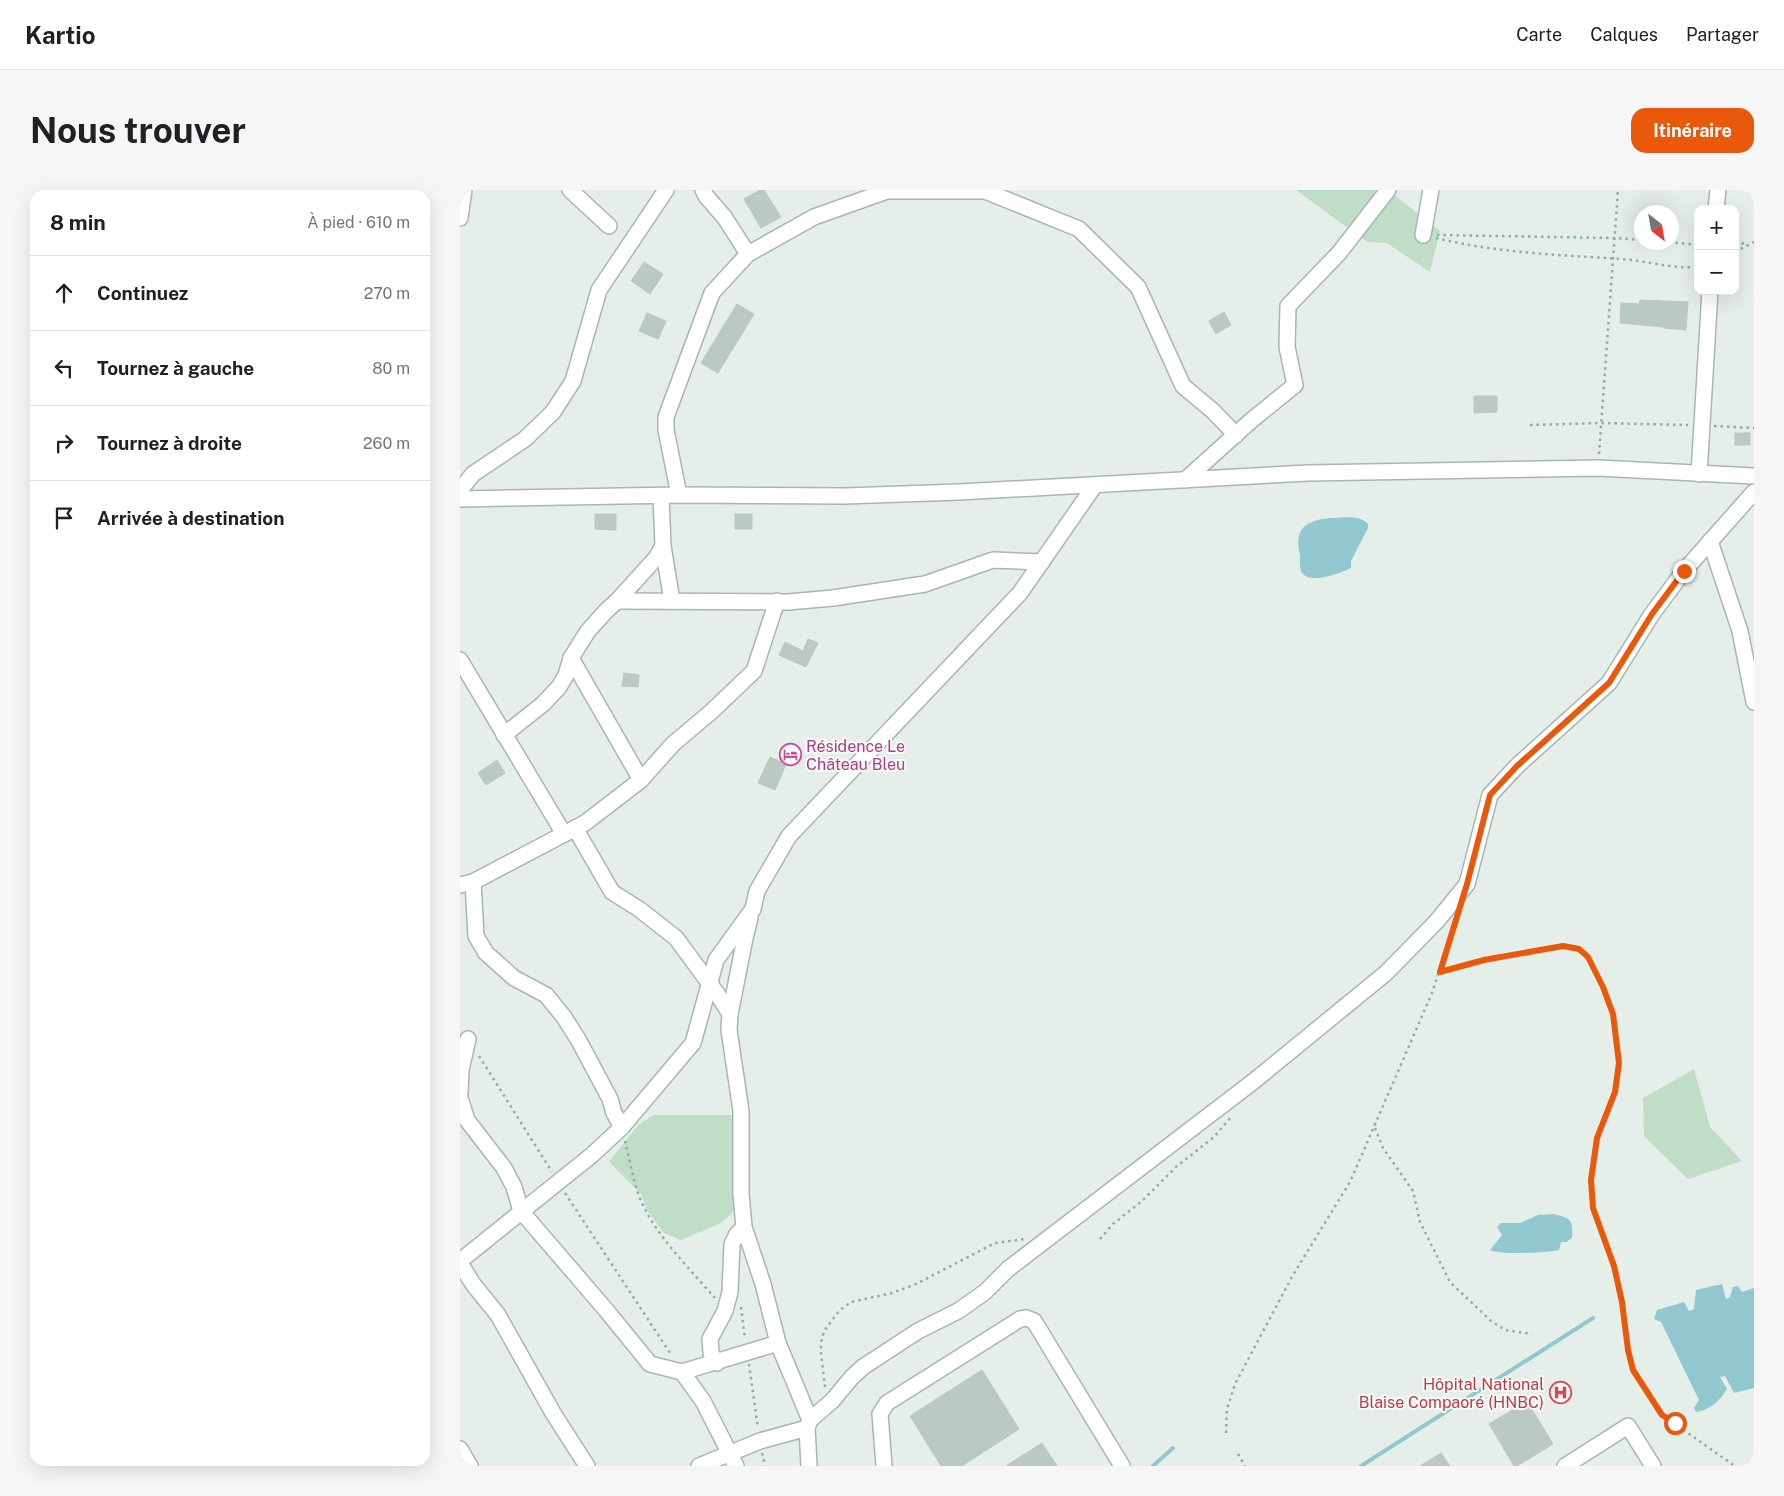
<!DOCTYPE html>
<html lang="fr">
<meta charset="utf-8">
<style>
body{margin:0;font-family:"Public Sans",sans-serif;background:#f6f6f6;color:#202124}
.controls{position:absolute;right:15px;top:15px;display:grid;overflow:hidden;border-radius:10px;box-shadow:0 5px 20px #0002}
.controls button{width:45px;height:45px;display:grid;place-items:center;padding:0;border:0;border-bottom:1px solid #e0e0e0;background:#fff;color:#202124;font:25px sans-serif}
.compass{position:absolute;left:1174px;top:15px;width:45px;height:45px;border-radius:50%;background:#fff;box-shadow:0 5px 20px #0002;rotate:149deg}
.stop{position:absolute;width:15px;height:15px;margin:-11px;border:4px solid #ea580c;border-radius:50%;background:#fff}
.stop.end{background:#ea580c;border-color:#fff;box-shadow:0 1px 5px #0008}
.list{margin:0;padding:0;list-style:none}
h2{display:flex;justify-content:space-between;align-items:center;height:65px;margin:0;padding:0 20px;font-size:21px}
h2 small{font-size:16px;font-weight:400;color:#757577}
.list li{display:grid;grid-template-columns:32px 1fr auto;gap:15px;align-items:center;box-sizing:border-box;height:75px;padding:0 20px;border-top:1px solid #e0e0e0}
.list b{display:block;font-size:19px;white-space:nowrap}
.list em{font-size:16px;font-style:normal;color:#757577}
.icon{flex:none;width:28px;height:28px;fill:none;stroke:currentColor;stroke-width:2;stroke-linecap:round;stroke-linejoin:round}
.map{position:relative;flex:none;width:1294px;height:1276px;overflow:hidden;border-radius:15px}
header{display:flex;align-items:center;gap:30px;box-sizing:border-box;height:70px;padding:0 25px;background:#fff;border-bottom:1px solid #e0e0e0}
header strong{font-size:24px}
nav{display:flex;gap:28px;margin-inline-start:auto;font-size:18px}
.intro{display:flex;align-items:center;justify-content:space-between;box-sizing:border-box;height:120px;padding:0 30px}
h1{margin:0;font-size:35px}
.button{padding:12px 22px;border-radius:15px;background:#ea580c;color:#fff;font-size:18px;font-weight:700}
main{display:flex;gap:30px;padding:0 30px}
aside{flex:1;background:#fff;border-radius:15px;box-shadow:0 5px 20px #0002}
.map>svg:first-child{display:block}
.green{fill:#c0ddc7}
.water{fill:#91c8cf}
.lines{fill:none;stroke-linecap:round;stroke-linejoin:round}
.stream{stroke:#91c8cf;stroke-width:4}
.building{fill:#bbc9c3;stroke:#b8c7c0}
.minor-casing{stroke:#a8b6b1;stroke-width:18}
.path{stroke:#88b0a2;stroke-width:2.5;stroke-dasharray:2.5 4;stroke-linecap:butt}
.minor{stroke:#fff;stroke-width:15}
.route{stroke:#ea580c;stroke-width:6}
.labels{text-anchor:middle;stroke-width:4;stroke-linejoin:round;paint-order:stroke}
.hotel-label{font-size:16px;fill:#b23c85;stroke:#f6faf8;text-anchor:start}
.health-label{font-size:16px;fill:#be3a42;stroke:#f6faf8;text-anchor:end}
</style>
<header>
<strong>Kartio</strong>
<nav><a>Carte</a><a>Calques</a><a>Partager</a></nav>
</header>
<div class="intro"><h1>Nous trouver</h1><a class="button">Itinéraire</a></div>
<main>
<aside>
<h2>8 min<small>À pied · 610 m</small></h2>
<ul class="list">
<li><svg class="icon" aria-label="ahead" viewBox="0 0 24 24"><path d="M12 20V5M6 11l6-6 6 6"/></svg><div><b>Continuez</b></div><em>270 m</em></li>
<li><svg class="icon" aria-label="left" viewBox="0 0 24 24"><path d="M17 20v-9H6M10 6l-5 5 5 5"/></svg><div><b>Tournez à gauche</b></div><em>80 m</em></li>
<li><svg class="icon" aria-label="right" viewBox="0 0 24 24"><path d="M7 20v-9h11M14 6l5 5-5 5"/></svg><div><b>Tournez à droite</b></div><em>260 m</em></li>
<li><svg class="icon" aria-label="arrive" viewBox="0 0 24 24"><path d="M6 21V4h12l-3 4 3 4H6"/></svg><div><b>Arrivée à destination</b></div></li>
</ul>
</aside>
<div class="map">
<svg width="1294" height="1276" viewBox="0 0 1294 1276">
<rect width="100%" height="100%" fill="#e6eeea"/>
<g class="green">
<path d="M836,0H928L980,41L970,82L927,53L907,52Z"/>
<path d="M1234,879L1250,937L1282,971L1228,989L1184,946L1183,908Z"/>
<path d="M194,925H275L280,1009L271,1024L261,1033L221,1050L204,1043L187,1020L181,1004L149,972L178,935Z"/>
</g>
<g class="water">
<path d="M871,328C883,328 899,324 908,334V338L891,371V378C881,383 852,394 843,384C839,380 840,371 840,365C839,360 837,351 839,346C842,332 859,329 871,328Z"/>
<path d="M1093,1024C1111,1028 1113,1029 1112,1048L1106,1052H1101L1099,1060C1088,1063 1039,1065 1030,1060L1042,1045L1037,1037L1041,1033H1060L1078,1025Z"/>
<path d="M1262,1094L1266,1109L1270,1107L1273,1097L1278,1096L1282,1102L1294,1098V1198L1274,1203L1265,1186L1260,1187L1267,1199C1260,1211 1250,1220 1236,1222L1234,1218L1239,1210L1201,1132L1194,1129L1197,1120L1224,1112L1229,1121L1234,1119L1236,1100Z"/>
</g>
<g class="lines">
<g class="stream">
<path d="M693,1276L713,1258"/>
<path d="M901,1276L1133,1128"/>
</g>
</g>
<g class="building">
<path d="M300,0H304L321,27L301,38L284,9Z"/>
<path d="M184,72L203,84L190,104L171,91Z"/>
<path d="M1180,110L1228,112L1226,140L1204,138V137L1160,133L1161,113L1179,114Z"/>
<path d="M277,114L294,124L258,183L241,173Z"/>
<path d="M764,122L771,135L756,144L749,131Z"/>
<path d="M187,123L206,131L198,149L179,141Z"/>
<path d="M1014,206H1037V222L1014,223Z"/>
<rect x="1275" y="243" width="15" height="12"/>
<path d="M135,324H156V340L135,339Z"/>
<rect x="275" y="324" width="17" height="15"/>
<path d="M348,449L358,453L346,477L319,465L325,452L343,461Z"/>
<path d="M164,483L179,485L178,497L162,496Z"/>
<path d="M310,567L326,574L315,600L298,593Z"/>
<path d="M37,570L45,583L26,595L18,583Z"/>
<path d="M522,1180L559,1239L502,1276H481L450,1226Z"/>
<path d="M1067,1211L1093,1254L1057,1276H1054L1029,1234Z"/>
<path d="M582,1253L597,1276H546Z"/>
<path d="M981,1263L990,1276H960Z"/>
</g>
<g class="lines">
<defs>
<g id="minor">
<path d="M110,0L149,36"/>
<path d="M243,0L246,6L265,28L288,64"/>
<path d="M1256,19L1258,0"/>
<path d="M0,28L4,0"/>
<path d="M963,45L971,0"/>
<path d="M1239,284L1250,101"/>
<path d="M725,290L793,229L835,195L827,157L828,116L879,63L928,0"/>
<path d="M0,300L13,284L65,249L93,222L113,191L139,100L206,0"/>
<path d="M219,305L206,240V227L252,103L288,64L354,27L427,1H525L619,39L678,97L723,196L753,221L776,245"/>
<path d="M0,309L219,305L385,306L499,302L848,283L1138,278L1294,286"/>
<path d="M1250,351L1280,441L1294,512"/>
<path d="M203,356L212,411"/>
<path d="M157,411L328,412L373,408L465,394L533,370L582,372"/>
<path d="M111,468L181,590"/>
<path d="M0,470L104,644"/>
<path d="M44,545L83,514L99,497L106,485L111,468L128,441L146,421L157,411L196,368L203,356L201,306"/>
<path d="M115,638L152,702L179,719L216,748L258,805L270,824"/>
<path d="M13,692L16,746L26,763L54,788L86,805L104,827L119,851L150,909L154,923L162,937"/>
<path d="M0,695L13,692L125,633L181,590L213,554L252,521L294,481L317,411"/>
<path d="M290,728L285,748L270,824L269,840L281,921V1004L284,1037L303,1094L318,1153L350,1230"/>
<path d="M0,903L1,880L8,849"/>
<path d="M0,908L7,930L44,978L54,997L61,1021L146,1120L190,1174L222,1182L318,1153"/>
<path d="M0,1071L132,965L162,937L233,853L256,770L293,719L297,701L329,646L560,403L635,295"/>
<path d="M0,1073L13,1094L38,1125L93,1223L127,1276"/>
<path d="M257,1173L251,1163L250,1149L265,1121L270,1102L272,1054L277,1044L284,1037"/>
<path d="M222,1182L243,1211L276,1276"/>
<path d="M0,1259L10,1276"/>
<path d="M239,1276L300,1251L347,1238"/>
<path d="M349,1276L347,1238L350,1230L372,1211L392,1187L403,1177L458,1141L498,1121L525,1102L548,1079L794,891L926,783L977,731L1007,694L1030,605L1057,576L1149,493L1192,424L1224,381L1294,302"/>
<path d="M424,1276L420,1224L427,1213L560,1129L566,1128L574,1131L662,1276"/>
<path d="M1105,1276L1168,1236L1193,1276"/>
</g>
</defs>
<use href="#minor" class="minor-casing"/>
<g class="path">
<path d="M977,45L1154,48L1182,50"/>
<path d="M976,48C1037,63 1100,65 1162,69C1187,71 1212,79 1238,77"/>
<path d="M1209,52L1238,55"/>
<path d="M1275,54L1288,53"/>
<path d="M1275,62L1294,52"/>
<path d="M1070,235L1141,233L1228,235"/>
<path d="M1254,236L1294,238"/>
<path d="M1139,264L1158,0"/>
<path d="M979,782L1024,770L1103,756L1119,759L1128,767L1143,797L1153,824L1159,873L1155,902L1137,948L1131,990L1132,1013L1154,1076L1162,1112L1168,1160L1173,1180L1202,1225L1275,1276"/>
<path d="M19,866L92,982"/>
<path d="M915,938L923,958L953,1001L960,1032L990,1092L1031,1131L1045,1140L1072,1144"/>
<path d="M165,951C171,974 174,1000 186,1021C201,1050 233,1083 255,1108"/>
<path d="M105,1003L212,1166"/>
<path d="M640,1049L653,1034L682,1011L716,977L754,947L772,926"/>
<path d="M281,1117L285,1149"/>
<path d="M289,1174L298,1238"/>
<path d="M365,1197L361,1163V1153L364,1141L379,1121L391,1112L432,1103L454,1095L535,1053L565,1049"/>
<path d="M766,1243L767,1219L775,1194L833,1085L890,992L972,803L995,731"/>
<path d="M302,1263L305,1276"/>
<path d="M778,1264L785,1276"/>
</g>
<use href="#minor" class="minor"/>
</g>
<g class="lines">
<path class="route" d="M1215,1233L1202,1225L1173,1180L1168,1160L1162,1112L1154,1076L1133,1018L1131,990L1137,948L1155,902L1159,873L1153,824L1143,797L1128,767L1119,759L1103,756L1024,770L980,782L1007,694L1030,605L1057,576L1149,493L1192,424L1224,381"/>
</g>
<defs>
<symbol id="hotel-ring" viewBox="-11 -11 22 22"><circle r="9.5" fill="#f6faf8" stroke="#d1479c" stroke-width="1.5"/><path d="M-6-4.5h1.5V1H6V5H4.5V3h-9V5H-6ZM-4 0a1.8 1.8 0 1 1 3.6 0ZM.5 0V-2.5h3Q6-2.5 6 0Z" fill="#d1479c"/></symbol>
<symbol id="hospital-ring" viewBox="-11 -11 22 22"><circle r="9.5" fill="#f6faf8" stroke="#e0444e" stroke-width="1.5"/><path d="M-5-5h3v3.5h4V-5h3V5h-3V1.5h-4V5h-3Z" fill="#e0444e"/></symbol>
</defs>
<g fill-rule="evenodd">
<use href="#hotel-ring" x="318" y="552" width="25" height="25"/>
<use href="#hospital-ring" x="1088" y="1190" width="25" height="25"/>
</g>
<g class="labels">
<g class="hotel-label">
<text x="346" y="562">Résidence Le<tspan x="346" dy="18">Château Bleu</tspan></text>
</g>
<g class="health-label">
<text x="1084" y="1200">Hôpital National<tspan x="1084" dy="18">Blaise Compaoré (HNBC)</tspan></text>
</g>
</g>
</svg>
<div class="controls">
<button>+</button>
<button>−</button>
</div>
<svg class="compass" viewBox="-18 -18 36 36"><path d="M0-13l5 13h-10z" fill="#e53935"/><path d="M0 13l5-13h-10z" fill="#757577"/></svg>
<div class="stop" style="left:1215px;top:1233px"></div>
<div class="stop end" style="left:1224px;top:381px"></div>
</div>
</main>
